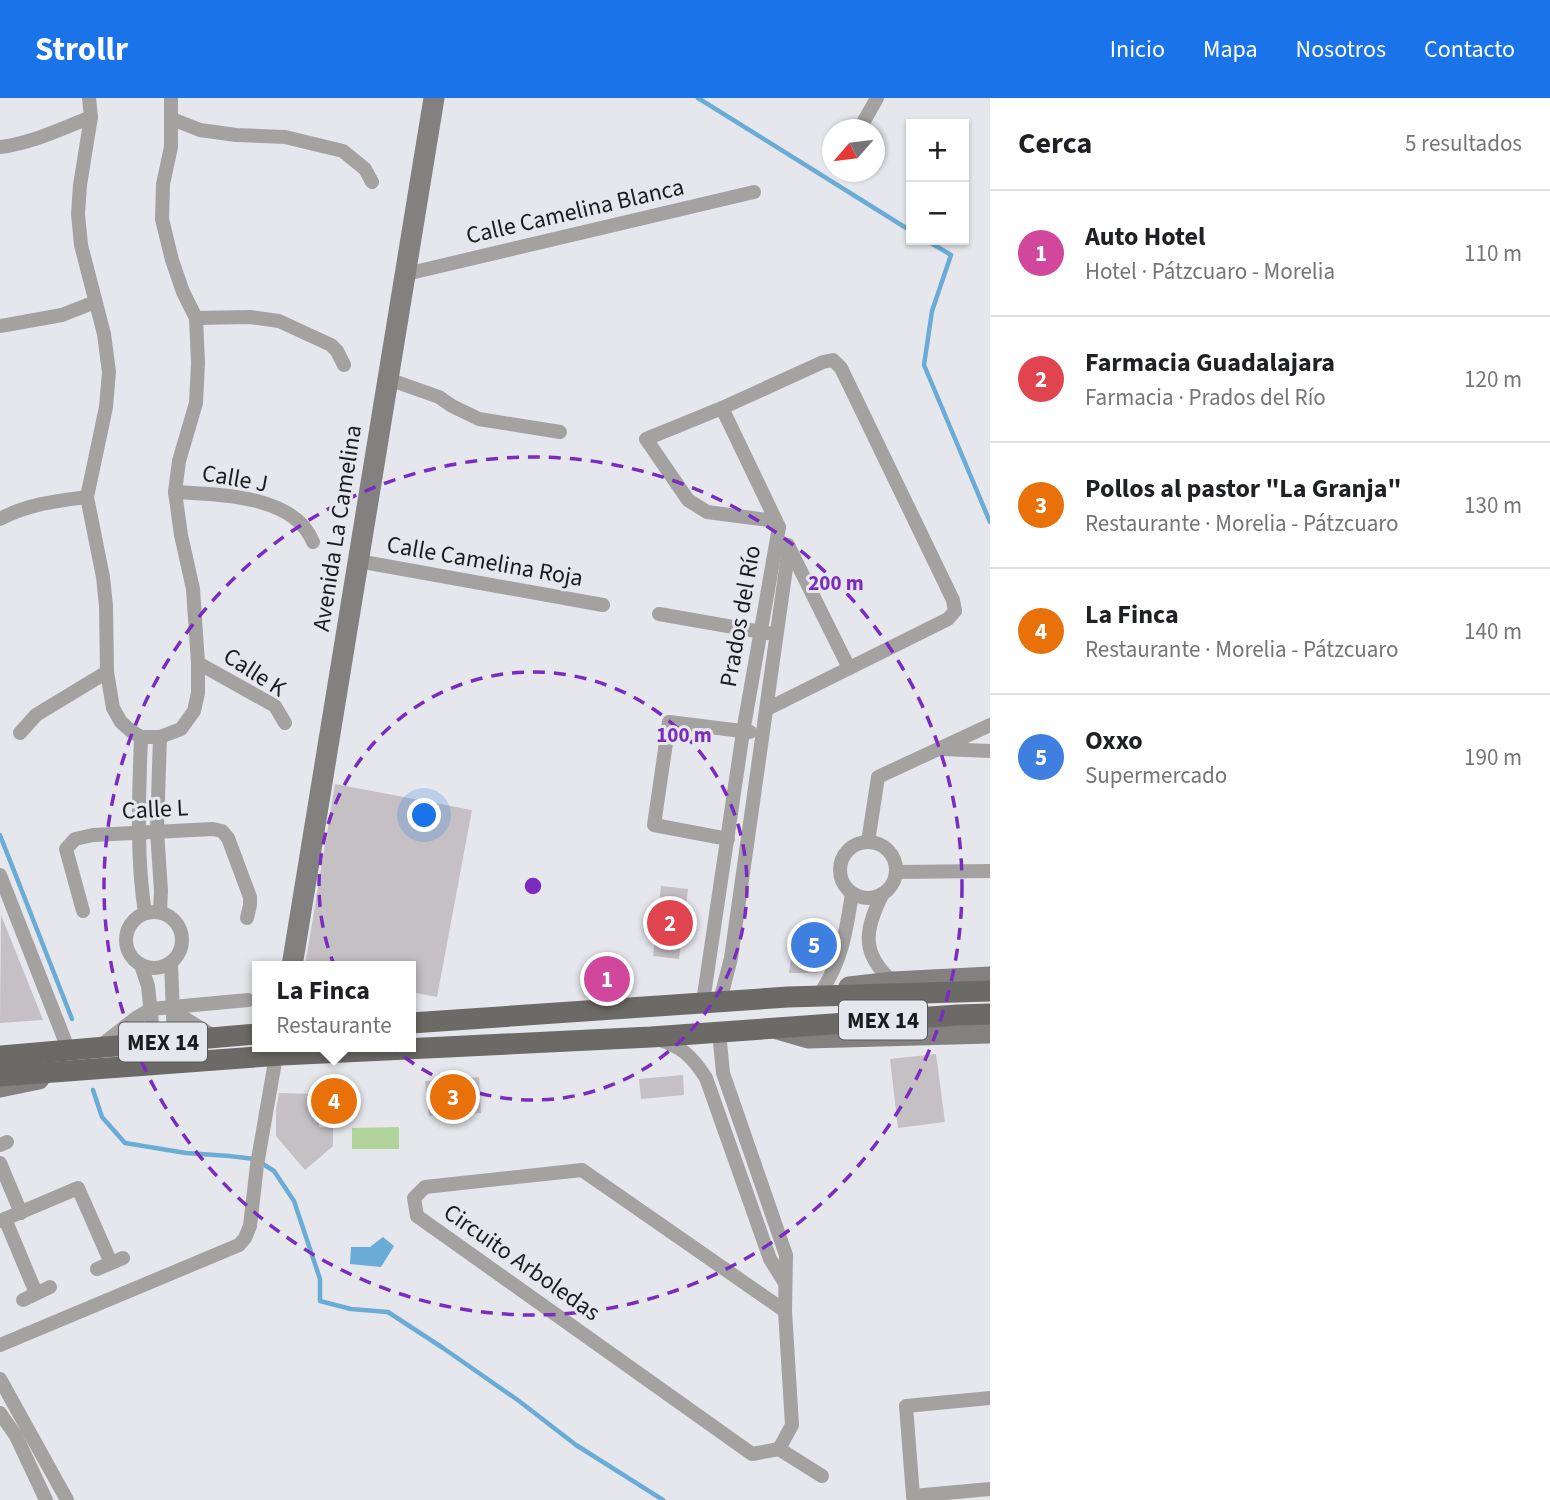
<!DOCTYPE html>
<html lang="es">
<meta charset="utf-8">
<style>
body{margin:0;font-family:"Source Sans 3",sans-serif;background:#f6f6f6;color:#202124}
.controls{position:absolute;right:21px;top:21px;display:grid;overflow:hidden;border-radius:0px;box-shadow:0 2px 5px #0004}
.controls button{width:63px;height:63px;display:grid;place-items:center;padding:0;border:0;border-bottom:2px solid #e0e0e0;background:#fff;color:#202124;font:35px sans-serif}
.compass{position:absolute;left:822px;top:21px;width:63px;height:63px;border-radius:50%;background:#fff;box-shadow:0 2px 5px #0004;rotate:242deg}
.you{position:absolute;left:425px;top:718px;width:24px;height:24px;margin:-18px;border:5px solid #fff;border-radius:50%;background:#1a73e8;box-shadow:0 0 0 10px #1a73e833}
.badge{display:grid;place-items:center;width:46px;height:46px;border-radius:50%;background:#1a73e8;color:#fff;font-size:23px;font-weight:700}
.pin{position:absolute;translate:-50% -50%;border:4px solid #fff;box-shadow:0 2px 7px #0006}
.popup{position:absolute;left:252px;top:863px;width:164px;height:91px;box-sizing:border-box;display:grid;place-content:center;border-radius:0px;background:#fff;filter:drop-shadow(0 2px 5px #0005);font-size:23px;white-space:nowrap;color:#757577}
.popup b{font-size:26px;color:#202124}
.popup::after{content:'';position:absolute;left:50%;top:100%;margin-left:-14px;border:14px solid transparent;border-top-color:#fff}
.list{margin:0;padding:0;list-style:none}
h2{display:flex;justify-content:space-between;align-items:center;height:91px;margin:0;padding:0 28px;font-size:30px}
h2 small{font-size:23px;font-weight:400;color:#757577}
.list li{display:grid;grid-template-columns:46px 1fr auto;gap:21px;align-items:center;box-sizing:border-box;height:126px;padding:0 28px;border-top:2px solid #e0e0e0}
.list b{display:block;font-size:26px;white-space:nowrap}
.list p{margin:0;font-size:23px;white-space:nowrap;color:#757577}
.list em{font-size:23px;font-style:normal;color:#757577}
.map{position:relative;flex:none;width:990px;height:1402px;overflow:hidden}
header{display:flex;align-items:center;gap:42px;box-sizing:border-box;height:98px;padding:0 35px;background:#1a73e8;color:#fff}
header strong{font-size:33px}
nav{display:flex;gap:38px;margin-inline-start:auto;font-size:24px}
main{display:flex}
aside{flex:1;background:#fff}
.map>svg:first-child{display:block}
.green{fill:#b1d49a}
.water{fill:#6bacd6}
.lines{fill:none;stroke-linecap:round;stroke-linejoin:round}
.stream{stroke:#6bacd6;stroke-width:4.5}
.building{fill:#c4c0c4}
.street{stroke:#a4a2a1;stroke-width:14}
.secondary{stroke:#83817f;stroke-width:21}
.primary{stroke:#6c6a66;stroke-width:21}
.ring{fill:none;stroke:#7b2cbf;stroke-width:3.5;stroke-dasharray:12 9}
.labels{text-anchor:middle;stroke-width:6;stroke-linejoin:round;paint-order:stroke}
.shield{fill:#e5e7ec;stroke:#57585b;stroke-width:2}
.shield-label{font-size:23px;font-weight:bold;fill:#1a1b1d}
.street-label{font-size:24px;fill:#1a1b1d;stroke:#e5e7ec}
.centre{fill:#7b2cbf;stroke:#e5e7ec;stroke-width:3.5}
.ring-label{font-size:21px;text-anchor:middle;font-weight:bold;fill:#7b2cbf;stroke:#e5e7ec;stroke-width:6;stroke-linejoin:round;paint-order:stroke}
</style>
<header>
<strong>Strollr</strong>
<nav><a>Inicio</a><a>Mapa</a><a>Nosotros</a><a>Contacto</a></nav>
</header>
<main>
<div class="map">
<svg width="990" height="1402" viewBox="0 0 990 1402">
<rect width="100%" height="100%" fill="#e5e7ec"/>
<path class="green" d="M399,1029V1051H352V1030Z"/>
<path class="water" d="M383,1139L394,1148L381,1169L350,1166L351,1149H370Z"/>
<g class="lines">
<g class="stream">
<path d="M698,0L911,133"/>
<path d="M926,142L951,157L932,213L924,267L990,424"/>
<path d="M0,737L72,921"/>
<path d="M93,992L102,1019L125,1045L186,1055L229,1058L255,1061L274,1073L294,1103L320,1181V1203L351,1211L388,1214L443,1250L519,1303L576,1347L663,1402"/>
</g>
</g>
<g class="building">
<path d="M335,686L472,712L437,899L411,894V868H305Z"/>
<path d="M661,788L688,791L679,861L653,858Z"/>
<path d="M1,817L43,922L0,925Z"/>
<path d="M795,831L834,838L826,864L823,871L817,875H789Z"/>
<path d="M936,956L945,1024L898,1030L890,961Z"/>
<path d="M683,977L684,997L641,1001L639,981Z"/>
<path d="M479,979L481,1015L429,1018L425,983Z"/>
<path d="M279,995L319,996V1029L333,1030V1048L305,1072L276,1038V1012Z"/>
</g>
<g class="lines">
<g class="street">
<path d="M89,0L91,19L80,87L78,116L81,147L104,236L109,274L106,309L87,399L103,479L106,508L107,574L113,610L121,624L131,633L141,639H160L181,631L194,613L198,595V565L193,491L181,437L175,394L179,363L196,305L198,265L196,220L183,194L172,162L162,121L163,86L171,49V0"/>
<path d="M172,21L200,32L236,37L285,39L343,53L365,71L372,84"/>
<path d="M859,32L877,0"/>
<path d="M0,49C32,45 61,31 91,19"/>
<path d="M406,176L754,94"/>
<path d="M196,220L250,219L279,223L331,247L337,253L344,267"/>
<path d="M0,228L62,217L95,204"/>
<path d="M388,281L439,299L452,308L479,321L560,334"/>
<path d="M722,310L779,429"/>
<path d="M175,394C218,397 294,396 313,444"/>
<path d="M0,421C27,406 57,403 87,399"/>
<path d="M788,447L849,570"/>
<path d="M358,463L603,507"/>
<path d="M659,516L768,535"/>
<path d="M198,565L275,608L285,625"/>
<path d="M767,611L948,521L955,513L953,502L841,270L833,262L823,264L722,310L646,341L688,402L707,414L776,423"/>
<path d="M20,635L36,617L107,574"/>
<path d="M141,639C139,698 136,757 145,815"/>
<path d="M942,651L990,653"/>
<path d="M728,741L654,727L669,624L750,634"/>
<circle cx="868" cy="772" r="28"/>
<path d="M868,744L878,679L990,627"/>
<path d="M897,774L990,773"/>
<path d="M0,777L69,953"/>
<path d="M882,797C864,833 861,856 893,884"/>
<path d="M83,813L66,751L75,741L93,737L213,731L222,733L228,740L250,799V807L247,820"/>
<path d="M160,814L161,793L157,733L160,639"/>
<circle cx="154" cy="842" r="28"/>
<path d="M171,865L174,943"/>
<path d="M141,867L148,888L154,945"/>
<path d="M823,891C843,859 846,832 852,796"/>
<path d="M720,903L731,860L789,449"/>
<path d="M703,904L743,634L779,429"/>
<path d="M173,913L215,939"/>
<path d="M719,934L723,975L786,1157L785,1213L792,1327L779,1351"/>
<path d="M657,941C681,948 692,958 706,980L770,1161L785,1185"/>
<path d="M100,948L136,920L151,911L248,902"/>
<path d="M0,1047L7,1044"/>
<path d="M0,1065L21,1115"/>
<path d="M5,1121L36,1195"/>
<path d="M0,1123L78,1090L111,1165"/>
<path d="M97,1171L123,1160"/>
<path d="M23,1202L50,1189"/>
<path d="M0,1247L239,1147L245,1140L250,1128L257,1067L276,958"/>
<path d="M0,1281L67,1402"/>
<path d="M0,1315L16,1338L46,1402"/>
<path d="M779,1351L752,1356L417,1118L414,1100L425,1089L582,1072L785,1213"/>
<path d="M779,1351L822,1378"/>
<path d="M913,1398L990,1391"/>
<path d="M915,1402L913,1398L906,1308L990,1300"/>
</g>
<g class="secondary">
<path d="M292,868L434,0"/>
<path d="M849,889L893,884L990,879"/>
<path d="M777,931L808,940L990,935"/>
<path d="M0,989L39,981"/>
</g>
<g class="primary">
<path d="M411,925L788,899L990,893"/>
<path d="M0,958L257,936"/>
<path d="M0,978L282,957L651,939L958,917L990,916"/>
</g>
</g>
<g class="ring">
<circle cx="533" cy="788" r="214"/>
<circle cx="533" cy="788" r="429"/>
</g>
<g class="labels">
<g class="shield">
<rect x="839" y="902.5" width="88" height="39" rx="5"/>
<rect x="119" y="924.5" width="88" height="39" rx="5"/>
</g>
<g class="shield-label">
<text x="883" y="930">MEX 14</text>
<text x="163" y="952">MEX 14</text>
</g>
<g class="street-label">
<text transform="translate(575 113) rotate(-13)" y="8">Calle Camelina Blanca</text>
<text transform="translate(235 380) rotate(10)" y="8">Calle J</text>
<text transform="translate(337 430) rotate(-81)" y="8">Avenida La Camelina</text>
<text transform="translate(485 463) rotate(10)" y="8">Calle Camelina Roja</text>
<text transform="translate(740 518) rotate(-80)" y="8">Prados del Río</text>
<text transform="translate(255 574) rotate(33)" y="8">Calle K</text>
<text transform="translate(155 711) rotate(-3)" y="8">Calle L</text>
<text transform="translate(522 1164) rotate(35)" y="8">Circuito Arboledas</text>
</g>
</g>
<circle cx="533" cy="788" r="10" class="centre"/>
<g class="ring-label">
<text x="836" y="492">200 m</text>
<text x="684" y="644">100 m</text>
</g>
</svg>
<div class="controls">
<button>+</button>
<button>−</button>
</div>
<svg class="compass" viewBox="-18 -18 36 36"><path d="M0-13l5 13h-10z" fill="#e53935"/><path d="M0 13l5-13h-10z" fill="#757577"/></svg>
<div class="you"></div>
<div class="pin badge" style="left:607px;top:881px;background:#d1479c">1</div>
<div class="pin badge" style="left:670px;top:825px;background:#e0444e">2</div>
<div class="pin badge" style="left:453px;top:999px;background:#e8710a">3</div>
<div class="pin badge" style="left:334px;top:1003px;background:#e8710a">4</div>
<div class="popup"><b>La Finca</b>Restaurante</div>
<div class="pin badge" style="left:814px;top:847px;background:#3f7fe0">5</div>
</div>
<aside>
<h2>Cerca<small>5 resultados</small></h2>
<ul class="list">
<li><span class="badge" style="background:#d1479c">1</span><div><b>Auto Hotel</b><p>Hotel · Pátzcuaro - Morelia</p></div><em>110 m</em></li>
<li><span class="badge" style="background:#e0444e">2</span><div><b>Farmacia Guadalajara</b><p>Farmacia · Prados del Río</p></div><em>120 m</em></li>
<li><span class="badge" style="background:#e8710a">3</span><div><b>Pollos al pastor &quot;La Granja&quot;</b><p>Restaurante · Morelia - Pátzcuaro</p></div><em>130 m</em></li>
<li><span class="badge" style="background:#e8710a">4</span><div><b>La Finca</b><p>Restaurante · Morelia - Pátzcuaro</p></div><em>140 m</em></li>
<li><span class="badge" style="background:#3f7fe0">5</span><div><b>Oxxo</b><p>Supermercado</p></div><em>190 m</em></li>
</ul>
</aside>
</main>
